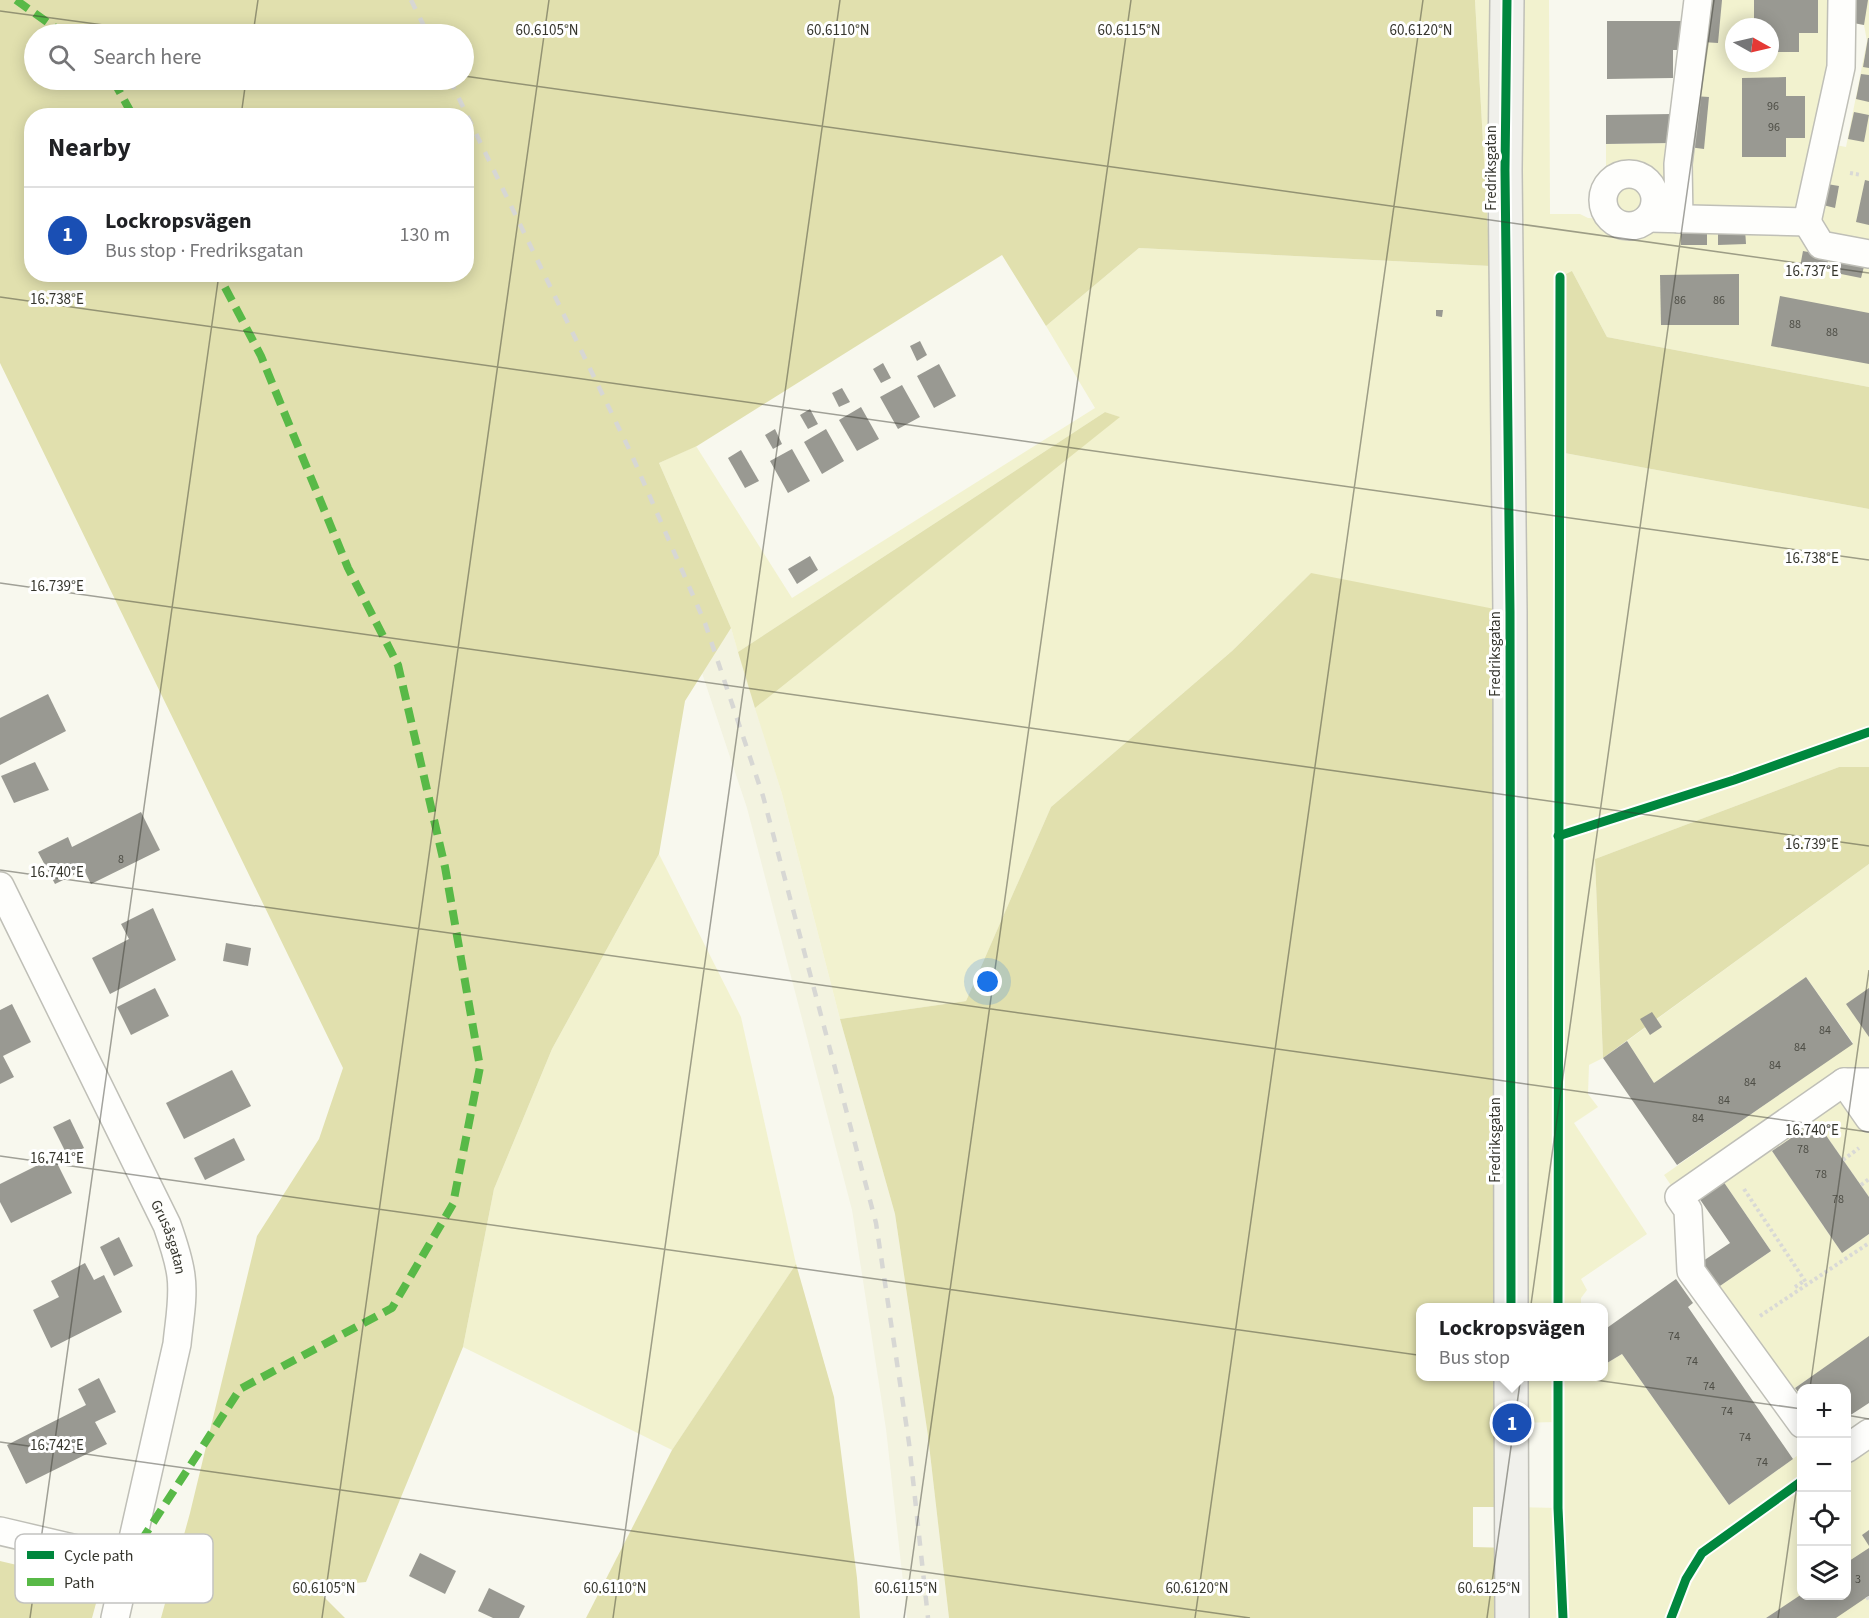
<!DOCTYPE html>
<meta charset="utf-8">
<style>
body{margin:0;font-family:"Source Sans 3",sans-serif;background:#f2f2f2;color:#202124}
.controls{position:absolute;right:18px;bottom:18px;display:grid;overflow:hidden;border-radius:12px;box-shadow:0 3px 15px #0003}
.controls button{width:54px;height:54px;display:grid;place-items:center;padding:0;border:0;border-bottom:2px solid #e0e0e0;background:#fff;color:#202124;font:30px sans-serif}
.compass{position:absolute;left:1725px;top:18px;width:54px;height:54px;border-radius:50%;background:#fff;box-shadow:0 3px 15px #0003;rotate:98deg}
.you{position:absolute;left:988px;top:982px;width:21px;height:21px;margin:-15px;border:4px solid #fff;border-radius:50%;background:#1a73e8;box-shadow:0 0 0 9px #1a73e833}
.badge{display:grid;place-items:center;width:39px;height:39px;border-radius:50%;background:#0b8043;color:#fff;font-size:20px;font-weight:700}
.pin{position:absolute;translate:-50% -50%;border:3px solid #fff;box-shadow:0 2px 6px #0006}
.popup{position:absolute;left:1416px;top:1303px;width:192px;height:78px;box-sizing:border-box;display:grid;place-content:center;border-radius:12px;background:#fff;filter:drop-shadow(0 2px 4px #0005);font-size:20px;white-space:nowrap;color:#757577}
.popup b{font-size:22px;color:#202124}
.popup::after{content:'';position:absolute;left:50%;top:100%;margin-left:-12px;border:12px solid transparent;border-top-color:#fff}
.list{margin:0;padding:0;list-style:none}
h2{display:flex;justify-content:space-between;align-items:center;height:78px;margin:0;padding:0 24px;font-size:26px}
h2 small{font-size:20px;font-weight:400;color:#757577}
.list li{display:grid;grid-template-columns:39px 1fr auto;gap:18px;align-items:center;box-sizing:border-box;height:96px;padding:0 24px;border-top:2px solid #e0e0e0}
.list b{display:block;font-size:22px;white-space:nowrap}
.list p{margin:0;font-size:20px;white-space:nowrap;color:#757577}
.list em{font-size:20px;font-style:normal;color:#757577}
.icon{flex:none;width:33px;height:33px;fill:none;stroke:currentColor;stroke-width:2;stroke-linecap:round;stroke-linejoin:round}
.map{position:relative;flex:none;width:1869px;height:1618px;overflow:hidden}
.search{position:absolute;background:#fff;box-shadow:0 3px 15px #0003;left:24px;top:24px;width:450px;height:66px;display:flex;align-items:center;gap:15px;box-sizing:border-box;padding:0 21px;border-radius:33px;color:#757577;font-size:22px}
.panel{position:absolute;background:#fff;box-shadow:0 3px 15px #0003;left:24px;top:108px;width:450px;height:174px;border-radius:24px}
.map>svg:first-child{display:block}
.built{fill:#f3f3e0}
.green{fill:#f2f2cf;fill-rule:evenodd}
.forest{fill:#e1e0ae;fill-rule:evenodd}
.building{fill:#999992}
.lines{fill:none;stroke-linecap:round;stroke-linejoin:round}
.street-casing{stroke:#bfbfb7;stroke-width:30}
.secondary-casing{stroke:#bfbfb7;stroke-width:36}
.path{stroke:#d9d9d6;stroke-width:4;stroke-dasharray:3 3;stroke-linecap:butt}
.street{stroke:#fefefc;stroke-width:27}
.secondary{stroke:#f0f0eb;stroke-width:33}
.rail{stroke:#d7d7d4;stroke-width:4.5;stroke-dasharray:10 10;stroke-linecap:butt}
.quiet{stroke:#58b947;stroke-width:8;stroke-dasharray:15 8;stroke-linecap:butt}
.cycleway-casing{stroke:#fff;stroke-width:13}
.cycleway{stroke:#00873e;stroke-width:9}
.ticks{fill:none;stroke:#35352d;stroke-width:1.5;stroke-opacity:0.45}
.labels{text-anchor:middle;stroke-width:6;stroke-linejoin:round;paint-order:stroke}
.number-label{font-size:12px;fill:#4e4e46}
.street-label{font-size:15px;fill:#35352d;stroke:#fff}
.key{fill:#fff;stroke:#c2c2c0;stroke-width:1.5}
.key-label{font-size:16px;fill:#35352d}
.ticks-label{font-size:15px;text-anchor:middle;fill:#35352d;stroke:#fff;stroke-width:6;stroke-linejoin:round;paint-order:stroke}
</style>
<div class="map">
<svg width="1869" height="1618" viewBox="0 0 1869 1618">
<rect width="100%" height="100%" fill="#f8f8ee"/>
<path class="built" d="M464,80L648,438L731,628L782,794L840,1019L895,1214L928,1436L949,1618H907L886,1429L852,1210L747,808L697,658L466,116Z"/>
<g class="green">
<path d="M1475,0H1549L1550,214H1580L1588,218L1609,219C1602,204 1601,193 1612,180L1606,179V144L1680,143L1698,0H1842L1825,143L1846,147L1867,41L1864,25L1848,22L1853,0H1869V387L1607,337L1572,271L1559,452L1869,509V767H1839L1595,859L1603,1058L1589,1065L1588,1094L1598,1107L1574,1123L1647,1234L1581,1279L1587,1290L1581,1298V1307H1511L1311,573L1232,651L1051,807L966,1001L840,1019L782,794L755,708L1119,417L1105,412L738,652L731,628L659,463L696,446L792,598L1095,408L1046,326L1139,248L1490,266ZM1734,27H1770V63H1734ZM1678,178L1679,219L1654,211L1655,193L1646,180Z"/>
<path d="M659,854L741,1017L796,1264L672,1450L463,1347L494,1189L552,1049Z"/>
<path d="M1869,864V1197L1816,1121L1772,1151L1842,1253L1869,1234V1337L1795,1388L1801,1397V1424L1708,1294L1771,1251L1716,1171L1679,1197L1664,1175L1853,1043L1806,977L1654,1083L1627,1041Z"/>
<path d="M1622,1354L1729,1505L1801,1453L1802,1596H1846L1847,1449L1869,1433V1618H1512V1507L1558,1508V1422L1512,1423L1511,1377L1604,1376V1358L1607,1363Z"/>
</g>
<g class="forest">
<path d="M0,0H1475L1490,266L1139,248L1046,326L1002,255L697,446L659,463L731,628L685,701L659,854L552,1049L494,1189L463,1347L366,1582L314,1587L345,1618H161L190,1513L257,1236L319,1139L343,1068L0,363ZM34,34H464V80H34ZM32,116H466V274H32Z"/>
<path d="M1572,271L1607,337L1869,387V509L1559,452L1560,277Z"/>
<path d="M1105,412L1120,417L755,708L738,652Z"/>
<path d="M1311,573L1510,612L1511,1307L1420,1308V1376L1511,1377L1512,1507H1473V1547L1512,1548V1618H949L928,1436L895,1214L840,1019L966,1001L1051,807L1232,651Z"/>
<path d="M1839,767H1869V864L1603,1058L1595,859Z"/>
<path d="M796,1264L834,1397L857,1578L860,1618H586L672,1450Z"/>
<path d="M0,1561L101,1585L92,1618H0Z"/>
</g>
<g class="building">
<path d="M1706,0H1722L1718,43L1702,42Z"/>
<path d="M1754,0H1818V33H1799V52H1770V27H1754Z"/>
<path d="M1853,0H1868L1864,25L1848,22Z"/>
<path d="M1607,21H1685L1686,50H1673V78L1607,79Z"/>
<path d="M1868,38H1869V68L1863,67Z"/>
<path d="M1861,74L1869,75V102L1856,99Z"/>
<path d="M1786,77V96H1805V138H1786V157H1742V78Z"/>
<path d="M1694,96L1709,97L1704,149L1689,147Z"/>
<path d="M1854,112L1869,115L1864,142L1848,139Z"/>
<path d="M1672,114V143L1606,144V115Z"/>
<path d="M1865,180L1869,181V225L1856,222Z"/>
<path d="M1827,184L1839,186L1835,208L1823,205Z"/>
<path d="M1707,229V245H1681V230Z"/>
<path d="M1718,229H1745L1746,244L1718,245Z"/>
<path d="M1803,251L1829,256L1826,271L1800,267Z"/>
<path d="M1839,258L1865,263L1861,278L1836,273Z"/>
<path d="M1739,274V325H1661L1660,275Z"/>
<path d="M1780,296L1869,313V364L1771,346Z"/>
<path d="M1436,310H1443L1442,317L1436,316Z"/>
<path d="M920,341L927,355L917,361L910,346Z"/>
<path d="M883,363L891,378L881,383L873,369Z"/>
<path d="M939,364L956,396L934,408L917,376Z"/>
<path d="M902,385L920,417L898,429L880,397Z"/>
<path d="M842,388L850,402L839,407L832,393Z"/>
<path d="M861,407L879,439L857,451L839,420Z"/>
<path d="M810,409L818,424L808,429L800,415Z"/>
<path d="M775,429L782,444L773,449L765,435Z"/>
<path d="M826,429L844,461L822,474L804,442Z"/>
<path d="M792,449L810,481L788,493L770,461Z"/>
<path d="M741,450L759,481L745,488L728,458Z"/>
<path d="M810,556L818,570L797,584L788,569Z"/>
<path d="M48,694L66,731L0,765V718Z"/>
<path d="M35,762L49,790L14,803L1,776Z"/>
<path d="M141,812L160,850L91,884L84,870L55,884L38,852L68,837L72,847Z"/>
<path d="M153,908L176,960L110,994L92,958L129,939L121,924Z"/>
<path d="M226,943L251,948L248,966L223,961Z"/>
<path d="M1806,977L1853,1044L1677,1165L1603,1058L1627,1041L1654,1083Z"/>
<path d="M155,988L169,1016L131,1035L117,1007Z"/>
<path d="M1869,988V1037L1846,1004Z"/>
<path d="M12,1004L31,1042L3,1056L14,1077L0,1084V1010Z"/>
<path d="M1652,1012L1662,1027L1650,1035L1640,1019Z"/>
<path d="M232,1070L251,1106L184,1139L166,1103Z"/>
<path d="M70,1119L84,1148L67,1155L53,1127Z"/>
<path d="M1816,1121L1869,1197V1234L1842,1253L1772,1151Z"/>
<path d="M234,1138L245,1160L205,1180L194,1158Z"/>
<path d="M54,1157L72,1193L11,1223L0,1202V1184Z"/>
<path d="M1723,1181L1771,1251L1717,1288L1700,1263L1730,1243L1699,1198Z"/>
<path d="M119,1237L133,1266L114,1276L100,1247Z"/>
<path d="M85,1263L94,1280L104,1275L122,1312L51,1348L33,1310L59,1297L51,1281Z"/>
<path d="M1676,1279L1693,1303L1688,1307L1793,1459L1729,1505L1622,1354L1607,1363L1604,1358V1330Z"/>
<path d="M1869,1336V1403L1846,1418V1388H1802V1397L1795,1388Z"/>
<path d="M99,1378L116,1412L95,1422L107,1444L26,1484L7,1445L86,1405L78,1389Z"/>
<path d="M1869,1530V1546L1862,1535Z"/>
<path d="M1869,1548V1596L1867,1597L1836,1618H1766L1802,1594V1596H1846V1563Z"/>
<path d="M420,1553L456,1571L445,1594L409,1576Z"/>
<path d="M489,1588L525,1606L519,1618H493L478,1611Z"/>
</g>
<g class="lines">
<defs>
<g id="street">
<circle cx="1629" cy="200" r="26"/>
<path d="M1649,218L1807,222L1841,67L1842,0"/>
<path d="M1679,219L1678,164L1698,0"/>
<path d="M1807,222L1821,245L1869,254"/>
<path id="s1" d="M0,886L167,1225C173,1242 179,1259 181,1276C184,1298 179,1322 177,1344L115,1618"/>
<path d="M1844,1082L1869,1118"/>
<path d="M1802,1424L1691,1271L1688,1210L1679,1197L1844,1082H1869"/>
<path d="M1846,1449L1869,1433"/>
<path d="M0,1531L128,1561"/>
</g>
<g id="secondary">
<path d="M1507,0L1505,170L1510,612L1511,1308"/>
<path d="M1511,1376L1512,1618"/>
</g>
</defs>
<use href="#street" class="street-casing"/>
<use href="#secondary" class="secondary-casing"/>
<g class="path">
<path d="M1850,173L1861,175"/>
<path d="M1843,1160L1859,1148"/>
<path d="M1861,1185L1869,1179"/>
<path d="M1744,1189L1807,1284"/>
<path d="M1795,1287L1804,1281"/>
<path d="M1760,1316L1869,1243"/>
<path d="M1867,1597L1869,1600"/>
</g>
<use href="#street" class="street"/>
<use href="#secondary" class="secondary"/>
<g class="rail">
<path d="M411,0L428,34"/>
<path d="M450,80L630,451L705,623L763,796L876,1223L909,1443L928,1618"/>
</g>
<g class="quiet">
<path d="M16,0L64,34"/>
<path d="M113,80L133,116"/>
<path d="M128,1561L240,1389L392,1308L453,1204L480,1067L445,867L398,665L348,568L261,356L218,274"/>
</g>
<defs>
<g id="cycleway">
<path d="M1507,0L1505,170L1510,612L1511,1308"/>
<path d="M1558,836L1734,780L1869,732"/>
<path d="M1558,1308L1560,277"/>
<path d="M1558,1376V1508L1563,1618"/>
<path d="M1671,1618L1686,1579L1702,1553L1802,1481"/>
</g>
</defs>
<use href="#cycleway" class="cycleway-casing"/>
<use href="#cycleway" class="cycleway"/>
</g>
<path class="ticks" d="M0,11L170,34M253,34L258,0M464,76L1869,273M241,116L246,80M0,297L1869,560M0,583L1869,846M0,870L1869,1132M0,1156L1802,1409M1810,1388L1869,970M1846,1415L1869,1419M0,1442L1250,1618M30,1618L219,274M322,1618L549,0M613,1618L840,0M904,1618L1131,0M1195,1618L1423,0M1487,1618L1714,0M1778,1618L1802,1450"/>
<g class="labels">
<g class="number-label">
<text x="1773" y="110">96</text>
<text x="1774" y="131">96</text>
<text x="1680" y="304">86</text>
<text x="1719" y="304">86</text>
<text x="1795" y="328">88</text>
<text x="1832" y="336">88</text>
<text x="121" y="863">8</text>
<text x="1825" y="1034">84</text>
<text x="1800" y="1051">84</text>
<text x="1775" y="1069">84</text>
<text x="1750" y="1086">84</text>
<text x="1724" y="1104">84</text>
<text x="1698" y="1122">84</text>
<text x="1803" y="1153">78</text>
<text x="1821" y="1178">78</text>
<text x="1838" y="1203">78</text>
<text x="1674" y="1340">74</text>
<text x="1692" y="1365">74</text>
<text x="1709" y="1390">74</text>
<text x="1727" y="1415">74</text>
<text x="1745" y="1441">74</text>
<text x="1762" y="1466">74</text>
<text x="1858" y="1583">3</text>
</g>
<g class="street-label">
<text transform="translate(1491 168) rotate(-90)" y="5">Fredriksgatan</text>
<text transform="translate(1495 654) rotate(-90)" y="5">Fredriksgatan</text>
<text transform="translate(1495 1140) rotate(-90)" y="5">Fredriksgatan</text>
<text dy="5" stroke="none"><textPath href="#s1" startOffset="390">Grusåsgatan</textPath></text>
</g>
</g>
<rect x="15" y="1534" width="198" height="69" rx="9" class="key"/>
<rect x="27" y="1551" width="27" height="8" fill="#00873e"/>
<rect x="27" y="1578" width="27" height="8" fill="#58b947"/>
<g class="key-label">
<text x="64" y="1561">Cycle path</text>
<text x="64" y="1588">Path</text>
</g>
<g class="ticks-label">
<text x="547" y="35">60.6105°N</text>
<text x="838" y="35">60.6110°N</text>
<text x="1129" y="35">60.6115°N</text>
<text x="1421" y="35">60.6120°N</text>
<text x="1812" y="276">16.737°E</text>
<text x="57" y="304">16.738°E</text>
<text x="1812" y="563">16.738°E</text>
<text x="57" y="591">16.739°E</text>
<text x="1812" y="849">16.739°E</text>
<text x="57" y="877">16.740°E</text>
<text x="1812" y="1135">16.740°E</text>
<text x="57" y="1163">16.741°E</text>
<text x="57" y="1450">16.742°E</text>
<text x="324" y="1593">60.6105°N</text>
<text x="615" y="1593">60.6110°N</text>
<text x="906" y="1593">60.6115°N</text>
<text x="1197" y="1593">60.6120°N</text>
<text x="1489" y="1593">60.6125°N</text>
</g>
</svg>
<div class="controls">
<button>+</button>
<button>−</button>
<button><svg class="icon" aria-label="locate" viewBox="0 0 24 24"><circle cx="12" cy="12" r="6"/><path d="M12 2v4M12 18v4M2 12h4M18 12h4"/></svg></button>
<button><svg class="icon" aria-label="layers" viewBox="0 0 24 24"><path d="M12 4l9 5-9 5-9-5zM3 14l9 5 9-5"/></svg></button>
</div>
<svg class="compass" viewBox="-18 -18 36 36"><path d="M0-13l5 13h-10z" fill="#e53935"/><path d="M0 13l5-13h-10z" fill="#757577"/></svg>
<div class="you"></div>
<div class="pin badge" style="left:1512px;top:1423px;background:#1a4fb4">1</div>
<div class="popup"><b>Lockropsvägen</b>Bus stop</div>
<div class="search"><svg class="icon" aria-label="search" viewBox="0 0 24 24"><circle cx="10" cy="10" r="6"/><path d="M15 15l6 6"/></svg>Search here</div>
<section class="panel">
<h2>Nearby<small></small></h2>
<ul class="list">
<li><span class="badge" style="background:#1a4fb4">1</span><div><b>Lockropsvägen</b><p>Bus stop · Fredriksgatan</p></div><em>130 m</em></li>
</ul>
</section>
</div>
